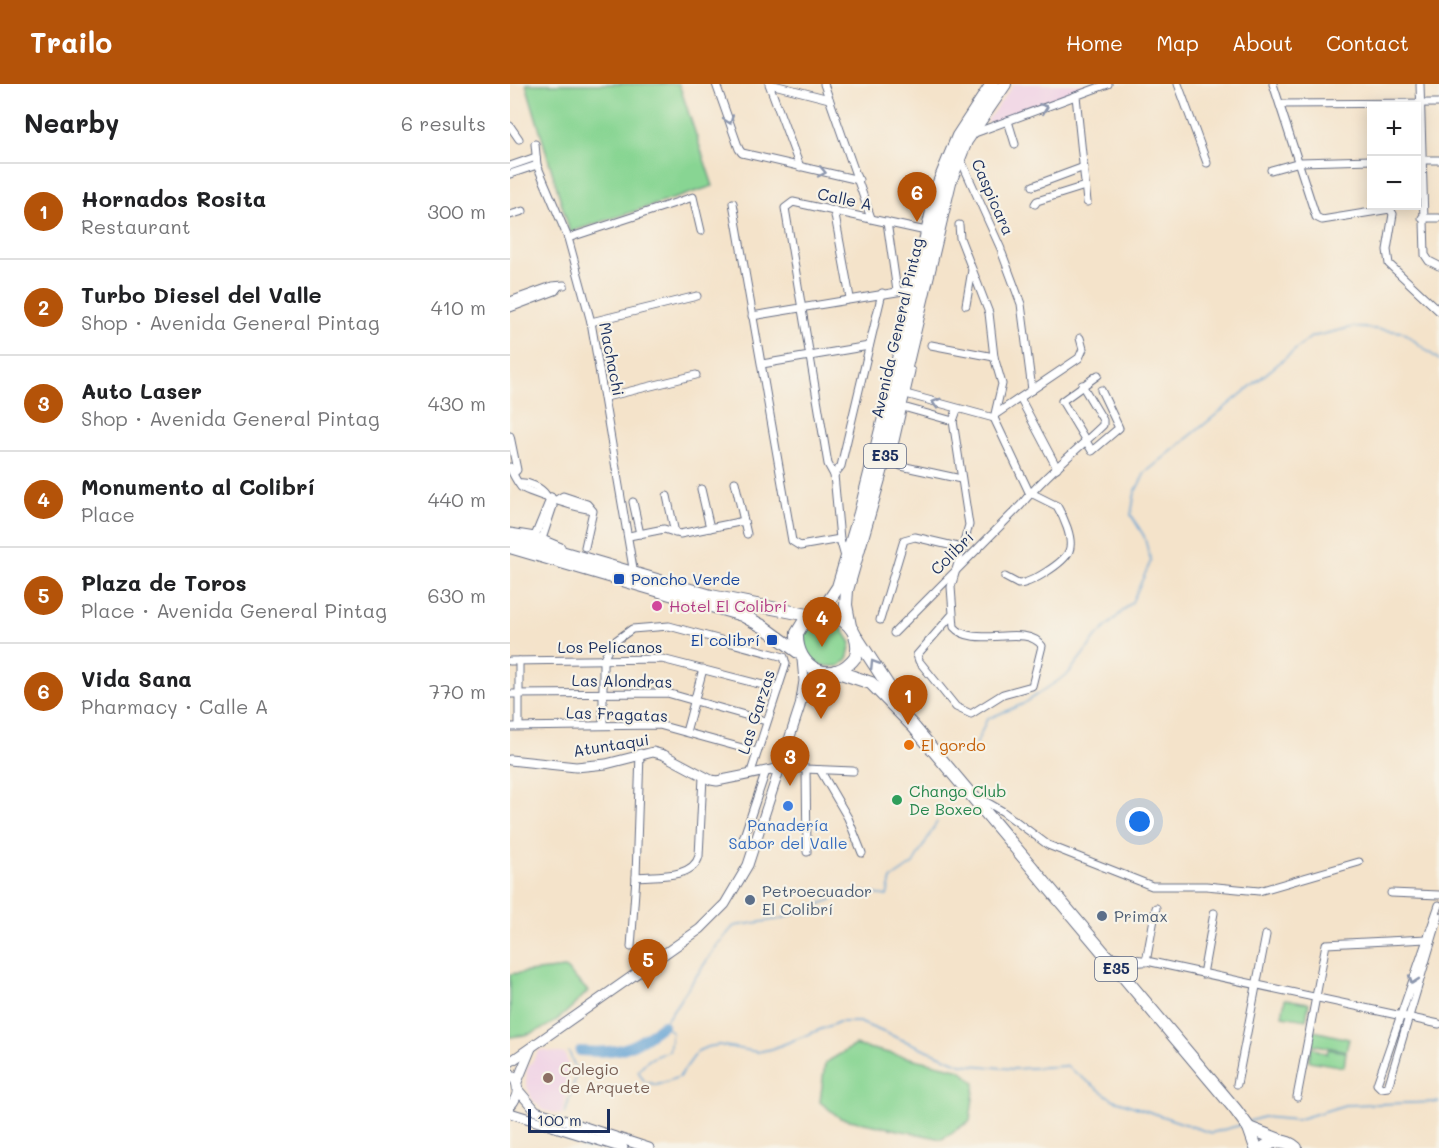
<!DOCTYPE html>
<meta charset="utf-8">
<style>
body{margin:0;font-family:Mali,sans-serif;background:#f2f2f2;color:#202124}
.controls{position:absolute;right:18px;top:18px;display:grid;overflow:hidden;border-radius:0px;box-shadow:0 3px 15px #0003}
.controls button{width:54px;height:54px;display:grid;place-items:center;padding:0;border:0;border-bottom:2px solid #e0e0e0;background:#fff;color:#202124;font:30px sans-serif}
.scale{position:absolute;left:18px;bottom:15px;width:82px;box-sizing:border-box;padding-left:6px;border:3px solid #1b2f5e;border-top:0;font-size:16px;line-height:21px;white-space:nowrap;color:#1b2f5e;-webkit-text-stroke:4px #f7f3e8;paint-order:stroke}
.you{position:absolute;left:630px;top:738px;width:21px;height:21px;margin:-15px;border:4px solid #fff;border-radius:50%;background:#1a73e8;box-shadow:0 0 0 9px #1a73e833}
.badge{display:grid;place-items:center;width:39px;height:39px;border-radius:50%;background:#b45309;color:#fff;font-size:20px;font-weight:700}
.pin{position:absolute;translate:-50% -50px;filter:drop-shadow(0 2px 3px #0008)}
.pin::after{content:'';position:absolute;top:32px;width:21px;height:18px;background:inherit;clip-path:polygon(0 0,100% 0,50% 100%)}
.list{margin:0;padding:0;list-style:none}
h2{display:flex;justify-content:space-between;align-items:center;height:78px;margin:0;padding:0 24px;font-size:26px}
h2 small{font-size:20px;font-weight:400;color:#757577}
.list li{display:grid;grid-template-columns:39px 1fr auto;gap:18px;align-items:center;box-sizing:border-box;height:96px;padding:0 24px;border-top:2px solid #e0e0e0}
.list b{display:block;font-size:22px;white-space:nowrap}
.list p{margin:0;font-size:20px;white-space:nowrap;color:#757577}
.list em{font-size:20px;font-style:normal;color:#757577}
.map{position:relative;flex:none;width:929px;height:1064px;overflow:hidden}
header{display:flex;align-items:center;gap:36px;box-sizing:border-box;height:84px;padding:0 30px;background:#b45309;color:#fff}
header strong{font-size:28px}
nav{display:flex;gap:33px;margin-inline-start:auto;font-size:21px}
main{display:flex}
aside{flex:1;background:#fff}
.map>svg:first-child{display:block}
.built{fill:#f0d0e5}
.green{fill:#88d593;stroke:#528278;stroke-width:1.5}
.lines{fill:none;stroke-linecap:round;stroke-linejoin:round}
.stream{stroke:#60a0d3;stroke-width:1.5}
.river{stroke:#60a0d3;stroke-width:10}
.street-casing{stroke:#676e84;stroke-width:9}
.secondary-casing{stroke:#676e84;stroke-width:11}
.highway-casing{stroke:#676e84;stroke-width:14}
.street{stroke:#fff;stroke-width:7}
.secondary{stroke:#fff;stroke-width:9}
.highway{stroke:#fff;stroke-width:12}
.oneway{stroke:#8d97ae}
.transit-dot{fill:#1a4fb4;stroke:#f7f3e8;stroke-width:2}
.hotel-dot{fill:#d1479c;stroke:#f7f3e8;stroke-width:2}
.food-dot{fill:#e8710a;stroke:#f7f3e8;stroke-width:2}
.leisure-dot{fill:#2e9e5b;stroke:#f7f3e8;stroke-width:2}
.shop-dot{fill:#3f7fe0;stroke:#f7f3e8;stroke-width:2}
.service-dot{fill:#5c6f8a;stroke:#f7f3e8;stroke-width:2}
.education-dot{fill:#8d6e63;stroke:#f7f3e8;stroke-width:2}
.labels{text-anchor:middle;stroke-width:4.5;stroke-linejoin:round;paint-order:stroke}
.shield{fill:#f7f3e8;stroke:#5d6a87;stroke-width:1.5}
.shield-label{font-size:15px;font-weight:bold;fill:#1b2f5e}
.street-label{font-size:16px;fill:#1b2f5e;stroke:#f7f3e8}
.transit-label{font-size:16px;fill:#164399;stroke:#f7f3e8;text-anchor:start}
.hotel-label{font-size:16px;fill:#b23c85;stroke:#f7f3e8;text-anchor:start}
.food-label{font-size:16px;fill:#c56008;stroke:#f7f3e8;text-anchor:start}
.leisure-label{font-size:16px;fill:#27864d;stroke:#f7f3e8;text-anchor:start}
.shop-label{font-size:16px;fill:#366cbe;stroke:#f7f3e8}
.service-label{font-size:16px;fill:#4e5e75;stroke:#f7f3e8;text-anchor:start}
.education-label{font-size:16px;fill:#785e54;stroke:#f7f3e8;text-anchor:start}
</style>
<header>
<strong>Trailo</strong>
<nav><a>Home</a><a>Map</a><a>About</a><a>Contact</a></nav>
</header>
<main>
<aside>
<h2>Nearby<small>6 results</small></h2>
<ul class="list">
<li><span class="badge">1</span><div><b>Hornados Rosita</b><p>Restaurant</p></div><em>300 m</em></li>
<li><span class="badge">2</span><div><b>Turbo Diesel del Valle</b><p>Shop · Avenida General Pintag</p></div><em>410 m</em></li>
<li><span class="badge">3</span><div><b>Auto Laser</b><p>Shop · Avenida General Pintag</p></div><em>430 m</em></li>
<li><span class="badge">4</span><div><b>Monumento al Colibrí</b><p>Place</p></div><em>440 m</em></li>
<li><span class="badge">5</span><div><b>Plaza de Toros</b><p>Place · Avenida General Pintag</p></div><em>630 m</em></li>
<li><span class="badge">6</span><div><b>Vida Sana</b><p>Pharmacy · Calle A</p></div><em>770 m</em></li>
</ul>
</aside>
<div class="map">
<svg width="929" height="1064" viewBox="0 0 929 1064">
<rect width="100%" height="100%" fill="#f7f3e8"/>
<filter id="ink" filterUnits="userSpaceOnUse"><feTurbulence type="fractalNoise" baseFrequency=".0167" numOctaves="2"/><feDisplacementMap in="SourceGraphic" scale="12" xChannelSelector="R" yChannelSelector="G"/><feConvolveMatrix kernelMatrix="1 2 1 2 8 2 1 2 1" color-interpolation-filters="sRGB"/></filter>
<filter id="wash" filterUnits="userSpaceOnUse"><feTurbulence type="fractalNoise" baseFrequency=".008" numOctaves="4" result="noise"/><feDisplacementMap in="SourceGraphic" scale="24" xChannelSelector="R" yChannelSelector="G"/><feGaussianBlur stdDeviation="1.35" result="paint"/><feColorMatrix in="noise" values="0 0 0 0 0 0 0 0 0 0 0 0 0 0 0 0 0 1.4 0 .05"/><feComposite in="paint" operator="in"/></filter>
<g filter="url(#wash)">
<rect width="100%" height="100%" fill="#f4e3ca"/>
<g class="built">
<path d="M504,0H587L481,39L477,37Z"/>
<path d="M30,966L55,970L60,987L52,1031L33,1026L22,1015L16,1000L17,985Z"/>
</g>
<g class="green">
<path d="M16,0H169L203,102L60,148Z"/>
<path d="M318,535L329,540L341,559L337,576L329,582C299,585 286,567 297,540Z"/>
<path d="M55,884L78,907C56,930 34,952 0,953V890Z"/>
<path d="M775,915L799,919L796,936L772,932Z"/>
<path d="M804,947L839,955L836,967L801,960Z"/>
<path d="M345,961L451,986L465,999L460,1037L432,1055L330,1034L310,1018L315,979Z"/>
<path d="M801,963L817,970L818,965L836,968L834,983L799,977Z"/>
</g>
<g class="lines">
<g class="stream">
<path d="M462,670L477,635L513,620L558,590L587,552L622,518L641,477L634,452L621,431L625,408L635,389L801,253L843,243L893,248L929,276"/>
<path d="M427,738L403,780L381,795L377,812L352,808L326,814L271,835L224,842L208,860L153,941L162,948L159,967C145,972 136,975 128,987L134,997L147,1001L169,993L188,967L197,963L209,961L247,968L262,965L329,938H349L451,980L503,985L556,982L602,1015L701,1049L731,1041"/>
<path d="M55,1030L67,988L59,968"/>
<path d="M740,1037L753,1033L786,1036L835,1021L929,1018"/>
<path d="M51,1053L76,1064"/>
</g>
<path class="river" d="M70,967C108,970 123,965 153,941"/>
</g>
</g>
<g filter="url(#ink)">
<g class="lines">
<defs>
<g id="street">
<path d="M206,0L229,65L232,69L349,96"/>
<path d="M259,0L290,83"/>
<path d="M260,0L319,15"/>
<path d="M314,0L361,134"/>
<path d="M668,0L697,79"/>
<path d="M763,0L806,133L812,136L880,125L883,130L877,166L879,180L929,227"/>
<path d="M910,0L915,171L919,177L929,182"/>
<path d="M566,12L577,118"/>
<path d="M770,20L929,19"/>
<path d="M498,37L505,60"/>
<path d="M0,42L9,55"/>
<path d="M462,50L598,0"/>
<path d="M25,60L27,81L58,154L81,238L124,490"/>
<path d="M450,74L491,165"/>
<path d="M906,76H929"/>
<path d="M0,82L26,73"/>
<path d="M761,86L790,78L862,76"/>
<path d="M0,90L27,81"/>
<path d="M523,102L574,83"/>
<path d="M223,119L282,457L290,462L330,455"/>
<path d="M525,120L527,117L575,102"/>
<path d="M324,126L340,214"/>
<path d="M0,131L13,127"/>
<path d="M912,134H929"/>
<path d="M377,138L387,207"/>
<path d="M449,141L450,154L479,229L484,273L492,300L484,334"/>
<path d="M58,154L183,113L191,147"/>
<path d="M492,169L511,220L522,306"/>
<path d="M0,217L42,202L54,201"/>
<path d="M456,221L462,186"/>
<path d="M0,224L45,207L48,203"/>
<path d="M242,232L405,205"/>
<path d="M81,238L187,212"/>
<path d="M421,261L484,273"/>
<path d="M252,280L359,262"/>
<path d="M588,291L552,317L582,367L609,344L591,306"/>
<path d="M396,310L484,334"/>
<path d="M96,313L186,291"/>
<path d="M510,314L547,384"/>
<path d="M393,323L443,337"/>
<path d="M486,330L569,274L573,265L570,254"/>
<path d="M484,334L519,408L547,422C553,432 564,455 559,467C554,479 520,500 508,500L495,493"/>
<path d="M0,352L7,386L4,389"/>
<path d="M377,377L382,370L401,287"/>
<path d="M391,382L451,395"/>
<path d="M0,383C1,387 7,398 11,403C15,407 73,426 80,425"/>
<path d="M324,391L331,382L372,209"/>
<path d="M225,398L237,450"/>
<path d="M9,399C18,398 31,403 36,411"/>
<path d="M191,405L200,444"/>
<path d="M157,412L165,449"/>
<path d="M48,415L53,412L77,420L83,427L75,463"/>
<path d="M123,418L130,450"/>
<path d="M0,448L25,452L51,463"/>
<path d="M25,452L41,413"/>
<path d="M119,452L154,445L170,450L234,437"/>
<path d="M32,455L43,422L41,413"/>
<path d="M335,473L330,455L324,391L318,380L275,124L283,118L416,147"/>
<path d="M441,532L407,571L409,577L446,623L461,630L493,610L522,602L532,562C516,538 464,566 444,543L441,503L459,441L443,337L447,326"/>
<path d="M370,536L394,456L405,453L452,464"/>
<path d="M384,549L511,421C534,392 566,367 593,341V336L572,301"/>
<path d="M0,577L152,575L268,605"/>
<path d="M9,577V642"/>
<path d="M0,610L157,609L256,637"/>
<path d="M93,641V576L101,560L122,545L159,542L274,573L276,580L240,691"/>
<path d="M0,643L149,641L247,668"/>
<path d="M176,648L193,585"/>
<path d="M271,684L343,687"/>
<path d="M296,685L297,768"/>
<path d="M310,686L338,734L352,769"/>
<path d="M466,712L492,727L538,761L642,802H696L749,807L849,778"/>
<path d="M232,758L256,687"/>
<path d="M126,793C146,791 183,795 189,772L193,693"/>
<path d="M881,809L929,811"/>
<path d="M929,821L867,1000L871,1004L878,1003L929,832"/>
<path d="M121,863L126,793L130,669"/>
<path d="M597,872L632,876L929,940"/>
<path d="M636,878L646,824"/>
<path d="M607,886L618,879L633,878"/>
<path d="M693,890L704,829"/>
<path d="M727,1000L756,851"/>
<path d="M787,1013L816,860L917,855"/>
</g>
<g id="secondary">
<path d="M294,615L307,596L320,588"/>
<path d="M0,676L66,683L96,680L143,668L154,671L201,696L207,697L271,684"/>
<path d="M0,978L190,845L215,820L238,781L290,622L294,597L292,575"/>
<path d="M0,989C10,1000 10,1011 0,1022"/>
<path d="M7,998L21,964"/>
<path d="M8,1006L26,1027L139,1064"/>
<path d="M0,1029L113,1064"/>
</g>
<g id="highway">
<path d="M0,453L201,512L303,532"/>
<path d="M0,463L232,531L254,543L288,568"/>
<path d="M310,530C333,529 352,548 346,572C323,604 285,585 287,549L295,536L310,530L328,503L350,429L380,310L428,101L448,52L482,0"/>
<path d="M340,542L336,521L337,506L371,388L440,98L456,57L495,0"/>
<path d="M347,554L390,620"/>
<path d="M325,587L361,599L403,642L725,1025L739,1044L746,1064"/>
<path d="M739,1044L770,1056"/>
<path d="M753,1064C763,1056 776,1055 786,1064"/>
</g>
</defs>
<use href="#street" class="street-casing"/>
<use href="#secondary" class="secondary-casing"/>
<use href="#highway" class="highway-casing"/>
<use href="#street" class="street"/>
<use href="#secondary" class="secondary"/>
<use href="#highway" class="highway"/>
</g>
<defs><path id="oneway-chevron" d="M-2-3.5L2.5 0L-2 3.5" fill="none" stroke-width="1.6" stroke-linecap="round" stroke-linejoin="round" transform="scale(1.5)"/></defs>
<g class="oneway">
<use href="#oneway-chevron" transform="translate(534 24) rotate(-21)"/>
<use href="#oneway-chevron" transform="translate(219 36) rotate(70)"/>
<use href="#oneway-chevron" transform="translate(312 88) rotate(12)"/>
<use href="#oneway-chevron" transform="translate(426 319) rotate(-164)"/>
<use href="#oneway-chevron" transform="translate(364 580) rotate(-122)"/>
<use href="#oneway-chevron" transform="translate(903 896) rotate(109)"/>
</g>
</g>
<g class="transit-dot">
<rect x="103" y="489" width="12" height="12" rx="3"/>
<rect x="256" y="550" width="12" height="12" rx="3"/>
</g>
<circle class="hotel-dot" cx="147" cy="522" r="6"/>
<circle class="food-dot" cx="399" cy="661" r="6"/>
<circle class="leisure-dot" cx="387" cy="716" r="6"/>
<circle class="shop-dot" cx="278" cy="722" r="6"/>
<g class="service-dot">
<circle cx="240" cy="816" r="6"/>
<circle cx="592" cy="832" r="6"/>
</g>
<circle class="education-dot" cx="38" cy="994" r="6"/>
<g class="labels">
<g class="shield">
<rect x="354" y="360" width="42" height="24" rx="4.5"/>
<rect x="585" y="873" width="42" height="24" rx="4.5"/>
</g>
<g class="shield-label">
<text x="375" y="377">E35</text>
<text x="606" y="890">E35</text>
</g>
<g class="street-label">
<text transform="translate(483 113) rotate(66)" y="6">Caspicara</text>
<text transform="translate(335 115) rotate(12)" y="6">Calle A</text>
<text transform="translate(387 244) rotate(-77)" y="6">Avenida General Pintag</text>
<text transform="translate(102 275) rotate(79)" y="6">Machachi</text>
<text transform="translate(442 469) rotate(-45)" y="6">Colibrí</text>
<text x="100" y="569">Los Pelicanos</text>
<text transform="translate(112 597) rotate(1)" y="6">Las Alondras</text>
<text transform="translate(246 628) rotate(-72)" y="6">Las Garzas</text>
<text transform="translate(107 630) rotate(2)" y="6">Las Fragatas</text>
<text transform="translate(101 661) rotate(-9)" y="6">Atuntaqui</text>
</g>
<g class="transit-label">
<text x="121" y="501">Poncho Verde</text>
<text x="250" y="562" text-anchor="end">El colibrí</text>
</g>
<g class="hotel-label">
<text x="159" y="528">Hotel El Colibrí</text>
</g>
<g class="food-label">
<text x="411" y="667">El gordo</text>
</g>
<g class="leisure-label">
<text x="399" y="713">Chango Club<tspan x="399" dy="18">De Boxeo</tspan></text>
</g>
<g class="shop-label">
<text x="278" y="747">Panadería<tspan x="278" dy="18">Sabor del Valle</tspan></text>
</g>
<g class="service-label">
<text x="252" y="813">Petroecuador<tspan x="252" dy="18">El Colibrí</tspan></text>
<text x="604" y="838">Primax</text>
</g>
<g class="education-label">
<text x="50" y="991">Colegio<tspan x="50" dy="18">de Arquete</tspan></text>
</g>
</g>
</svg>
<div class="controls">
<button>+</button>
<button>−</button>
</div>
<div class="scale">100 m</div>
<div class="you"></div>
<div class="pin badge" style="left:398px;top:641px">1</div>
<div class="pin badge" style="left:311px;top:635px">2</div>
<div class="pin badge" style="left:280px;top:702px">3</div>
<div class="pin badge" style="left:312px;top:563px">4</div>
<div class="pin badge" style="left:138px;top:905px">5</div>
<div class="pin badge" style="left:407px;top:138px">6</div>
</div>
</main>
